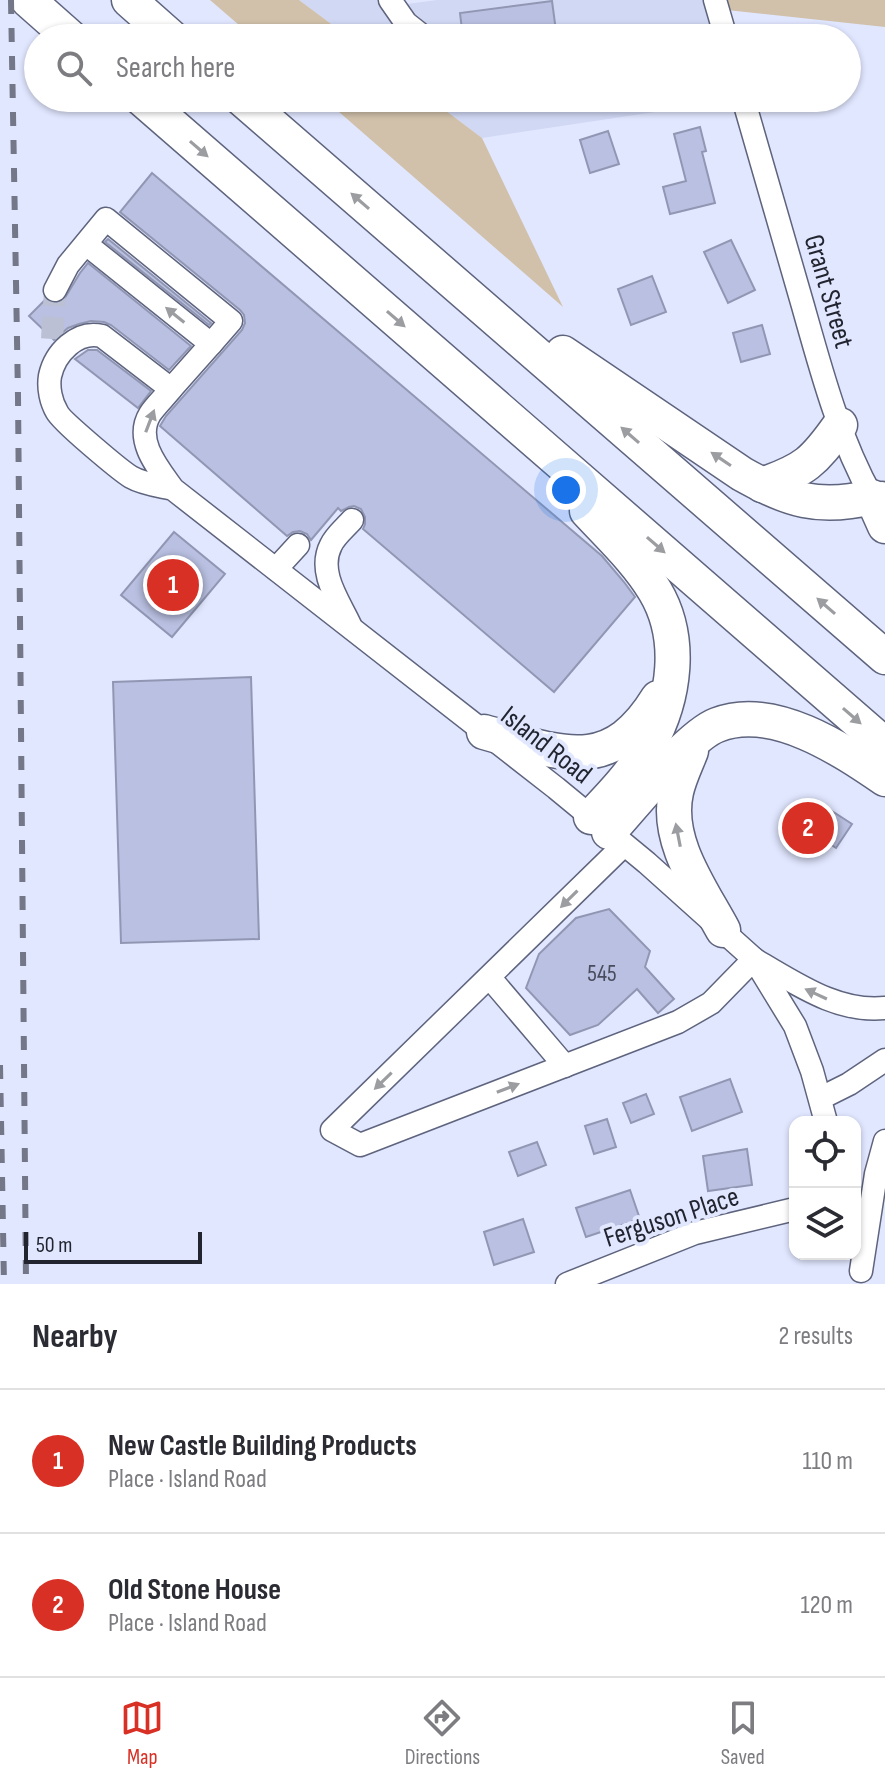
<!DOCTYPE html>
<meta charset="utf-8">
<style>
body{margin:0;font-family:"Sofia Sans Condensed",sans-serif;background:#f2f2f3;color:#2b2b33}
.controls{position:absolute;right:24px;bottom:24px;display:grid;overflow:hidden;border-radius:16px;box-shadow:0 2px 6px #0004}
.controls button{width:72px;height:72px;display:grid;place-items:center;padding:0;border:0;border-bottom:2px solid #e1e1e2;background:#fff;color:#2b2b33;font:40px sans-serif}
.scale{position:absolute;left:24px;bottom:20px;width:178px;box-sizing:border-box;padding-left:8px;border:4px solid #22252f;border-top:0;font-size:22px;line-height:28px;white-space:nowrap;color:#22252f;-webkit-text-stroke:6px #e1e7ff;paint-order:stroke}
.you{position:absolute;left:566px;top:490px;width:28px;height:28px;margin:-20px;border:6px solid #fff;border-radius:50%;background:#1a73e8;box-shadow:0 0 0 12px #1a73e833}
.badge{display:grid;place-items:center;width:52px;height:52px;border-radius:50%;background:#d93025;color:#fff;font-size:26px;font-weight:700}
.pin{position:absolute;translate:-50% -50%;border:4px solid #fff;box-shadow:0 2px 8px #0006}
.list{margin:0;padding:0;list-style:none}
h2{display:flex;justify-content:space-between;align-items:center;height:104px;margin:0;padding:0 32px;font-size:34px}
h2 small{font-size:26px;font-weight:400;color:#7c7c81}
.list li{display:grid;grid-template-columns:52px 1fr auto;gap:24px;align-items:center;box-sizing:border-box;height:144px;padding:0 32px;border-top:2px solid #e1e1e2}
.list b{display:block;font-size:30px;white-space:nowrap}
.list p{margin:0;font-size:26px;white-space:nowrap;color:#7c7c81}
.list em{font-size:26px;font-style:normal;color:#7c7c81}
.icon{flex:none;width:44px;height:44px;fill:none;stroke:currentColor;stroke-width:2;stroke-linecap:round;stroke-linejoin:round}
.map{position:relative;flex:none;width:885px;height:1284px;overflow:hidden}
.search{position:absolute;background:#fff;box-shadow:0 2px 6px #0004;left:24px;right:24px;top:24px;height:88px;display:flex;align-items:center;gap:20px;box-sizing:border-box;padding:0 28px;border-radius:44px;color:#7c7c81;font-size:30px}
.sheet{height:392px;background:#fff}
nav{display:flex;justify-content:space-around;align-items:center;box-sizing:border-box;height:112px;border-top:2px solid #e1e1e2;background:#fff;font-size:22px;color:#7c7c81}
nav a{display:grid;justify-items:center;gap:4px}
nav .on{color:#d93025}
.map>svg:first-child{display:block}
.built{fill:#d1d8f4}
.green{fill:#d1c1aa}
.building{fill:#b9c0e1;stroke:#9197b3;stroke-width:2}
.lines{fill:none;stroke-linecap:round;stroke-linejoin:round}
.minor-tunnel{stroke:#bbc0d5;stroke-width:22;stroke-dasharray:22 11;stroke-linecap:butt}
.minor-casing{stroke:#5e647d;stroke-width:25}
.highway-casing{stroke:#5e647d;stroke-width:37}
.minor{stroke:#fff;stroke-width:22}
.highway{stroke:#fff;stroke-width:34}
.rail{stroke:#737787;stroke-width:6;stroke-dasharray:14 14;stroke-linecap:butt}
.oneway{fill:#9c9da1}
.labels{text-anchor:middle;stroke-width:8;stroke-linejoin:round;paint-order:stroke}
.number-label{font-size:24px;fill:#484c5c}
.street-label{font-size:28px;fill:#22252f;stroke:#e1e7ff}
</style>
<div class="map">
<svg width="885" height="1284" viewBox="0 0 885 1284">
<rect width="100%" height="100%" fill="#e1e7ff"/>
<g class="built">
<path d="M299,0H404L407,4L437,0H706L714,38H350Z"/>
<path d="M429,98H727L728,101L482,138Z"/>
</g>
<g class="green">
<path d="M210,0H299L350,38H254Z"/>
<path d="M706,0H885V27L708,8Z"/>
<path d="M323,98H429L482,138L563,307Z"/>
</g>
<g class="building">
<path d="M552,1L556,31L502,38H463L460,13Z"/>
<path d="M700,127L706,151L702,152L715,203L670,214L663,187L686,181L674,134Z"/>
<path d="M608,131L619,164L590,173L580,140Z"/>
<path d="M152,173L602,556L624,582L635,597L554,692L363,529L365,524V517L361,509L354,506L349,507L341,511L338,508L311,540L307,534L300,531L293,532L287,536L160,426L166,416L242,330L245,323L244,315L240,310L120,212Z"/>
<path d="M108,239L211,323L209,325L105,242Z"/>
<path d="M731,240L755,290L728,303L704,252Z"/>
<path d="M88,263L191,346L169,370L111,325L104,322L91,321L79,324L68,328L54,340L29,316L45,300L55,304L63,301L80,273Z"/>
<path d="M652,276L666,312L631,325L618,289Z"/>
<path d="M762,325L770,354L741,362L733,333Z"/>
<path d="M88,350H97L151,391L138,408L75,359Z"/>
<path d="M174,532L225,574L172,637L121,595Z"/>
<path d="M251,677L259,939L121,943L113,682Z"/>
<path d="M821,804L852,824L836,848L805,828Z"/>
<path d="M609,909L650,951L645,967L674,999L658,1013L637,989L598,1025L570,1035L526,988L539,954L576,918Z"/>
<path d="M730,1079L742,1112L692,1131L680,1097Z"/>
<path d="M646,1094L654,1114L631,1123L623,1103Z"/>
<path d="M607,1119L616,1147L594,1154L585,1126Z"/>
<path d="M537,1142L546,1165L518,1176L509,1152Z"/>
<path d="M747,1149L752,1185L708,1191L703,1156Z"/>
<path d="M630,1190L640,1219L586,1237L576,1208Z"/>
<path d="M523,1219L534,1252L494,1265L484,1232Z"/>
</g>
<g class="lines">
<path class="minor-tunnel" d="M52,339L55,290"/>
<defs>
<g id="minor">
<path d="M390,0L406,23L425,38"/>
<path d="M715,0L726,38"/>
<path d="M743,98C763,167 783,236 803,306C821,370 839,438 872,497L882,493"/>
<path d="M86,244L211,344L171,389"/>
<path d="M55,290L68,265L106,219L231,321L211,344"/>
<path d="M173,489C160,486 143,484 131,477C121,471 61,421 57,412C51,402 48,388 50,376C55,353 77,330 102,336L171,389C165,397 156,405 150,414C134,440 158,468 173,489L556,788L647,863L754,959L795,1026L812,1071L826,1122"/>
<path d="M276,569L298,545"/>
<path d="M350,625C339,601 317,572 331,545C335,536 345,528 352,520"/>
<path d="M624,845L332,1130L360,1145L678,1022L711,1003L754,959"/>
<path d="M757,961C797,984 838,1013 885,1008"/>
<path d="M490,978L565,1066"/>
<path d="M821,1098L849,1084L885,1060"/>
<path d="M861,1271L876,1174L885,1141"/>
<path d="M567,1284L695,1233L795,1209"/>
</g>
<g id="highway">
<path d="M28,0L71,38"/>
<path d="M129,0L172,38"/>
<path d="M141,98L885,745"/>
<path d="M241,98L885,657"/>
<path d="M563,353L742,474C788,500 819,510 872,497L885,526"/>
<path d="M762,485C805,470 814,462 840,425"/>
<path d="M587,511C611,537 637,561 655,591C683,638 675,698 649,745C634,772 612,795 591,817"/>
<path d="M484,732C558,752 609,778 658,698"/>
<path d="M691,751C686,764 679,778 676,792C665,841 701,889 723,930"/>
<path d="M609,832C633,806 688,736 717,725C773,703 841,749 885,779"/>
</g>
</defs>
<use href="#minor" class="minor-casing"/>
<use href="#highway" class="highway-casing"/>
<use href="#minor" class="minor"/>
<use href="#highway" class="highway"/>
<g class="rail">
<path d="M11,0L18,396L26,1284"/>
<path d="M0,1065L4,1284"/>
</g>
</g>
<defs><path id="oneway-solid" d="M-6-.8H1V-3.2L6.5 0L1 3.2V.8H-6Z" transform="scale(2)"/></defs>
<g class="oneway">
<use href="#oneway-solid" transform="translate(199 149) rotate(41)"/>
<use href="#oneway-solid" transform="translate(360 201) rotate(-139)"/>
<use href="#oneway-solid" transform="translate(175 315) rotate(-141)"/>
<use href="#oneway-solid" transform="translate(396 319) rotate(41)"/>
<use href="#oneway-solid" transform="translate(150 421) rotate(-69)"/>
<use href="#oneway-solid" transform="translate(630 435) rotate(-139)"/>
<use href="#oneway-solid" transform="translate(721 459) rotate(-146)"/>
<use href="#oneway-solid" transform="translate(656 545) rotate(41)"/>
<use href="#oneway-solid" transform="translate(826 606) rotate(-139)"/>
<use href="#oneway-solid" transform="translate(852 716) rotate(41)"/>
<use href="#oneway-solid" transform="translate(678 835) rotate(-101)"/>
<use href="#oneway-solid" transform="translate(569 899) rotate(135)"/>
<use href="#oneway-solid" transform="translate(816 994) rotate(-155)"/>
<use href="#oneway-solid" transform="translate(383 1081) rotate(136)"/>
<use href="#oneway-solid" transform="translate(508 1088) rotate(-21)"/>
</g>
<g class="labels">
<g class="number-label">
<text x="602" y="981">545</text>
</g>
<g class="street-label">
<text transform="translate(830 291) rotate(74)" y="10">Grant Street</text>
<text transform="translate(547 744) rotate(38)" y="10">Island Road</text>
<text transform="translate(671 1216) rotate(-18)" y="10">Ferguson Place</text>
</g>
</g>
</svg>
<div class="controls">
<button><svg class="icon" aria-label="locate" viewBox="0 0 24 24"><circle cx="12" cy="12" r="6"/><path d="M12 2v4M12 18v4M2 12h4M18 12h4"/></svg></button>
<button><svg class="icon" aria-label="layers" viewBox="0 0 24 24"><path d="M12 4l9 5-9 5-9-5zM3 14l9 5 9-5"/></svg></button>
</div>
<div class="scale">50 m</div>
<div class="you"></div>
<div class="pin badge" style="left:173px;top:585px">1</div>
<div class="pin badge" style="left:808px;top:828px">2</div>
<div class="search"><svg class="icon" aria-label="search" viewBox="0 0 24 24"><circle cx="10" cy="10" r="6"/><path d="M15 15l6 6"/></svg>Search here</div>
</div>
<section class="sheet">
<h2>Nearby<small>2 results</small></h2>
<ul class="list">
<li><span class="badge">1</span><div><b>New Castle Building Products</b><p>Place · Island Road</p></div><em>110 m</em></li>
<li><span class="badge">2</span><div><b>Old Stone House</b><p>Place · Island Road</p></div><em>120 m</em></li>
</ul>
</section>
<nav>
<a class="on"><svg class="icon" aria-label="map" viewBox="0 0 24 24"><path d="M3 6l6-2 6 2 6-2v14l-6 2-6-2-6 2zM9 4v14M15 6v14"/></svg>Map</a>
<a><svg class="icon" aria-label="directions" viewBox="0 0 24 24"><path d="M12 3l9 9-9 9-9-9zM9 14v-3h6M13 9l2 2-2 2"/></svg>Directions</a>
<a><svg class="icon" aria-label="saved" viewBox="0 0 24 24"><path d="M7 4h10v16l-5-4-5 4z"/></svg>Saved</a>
</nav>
